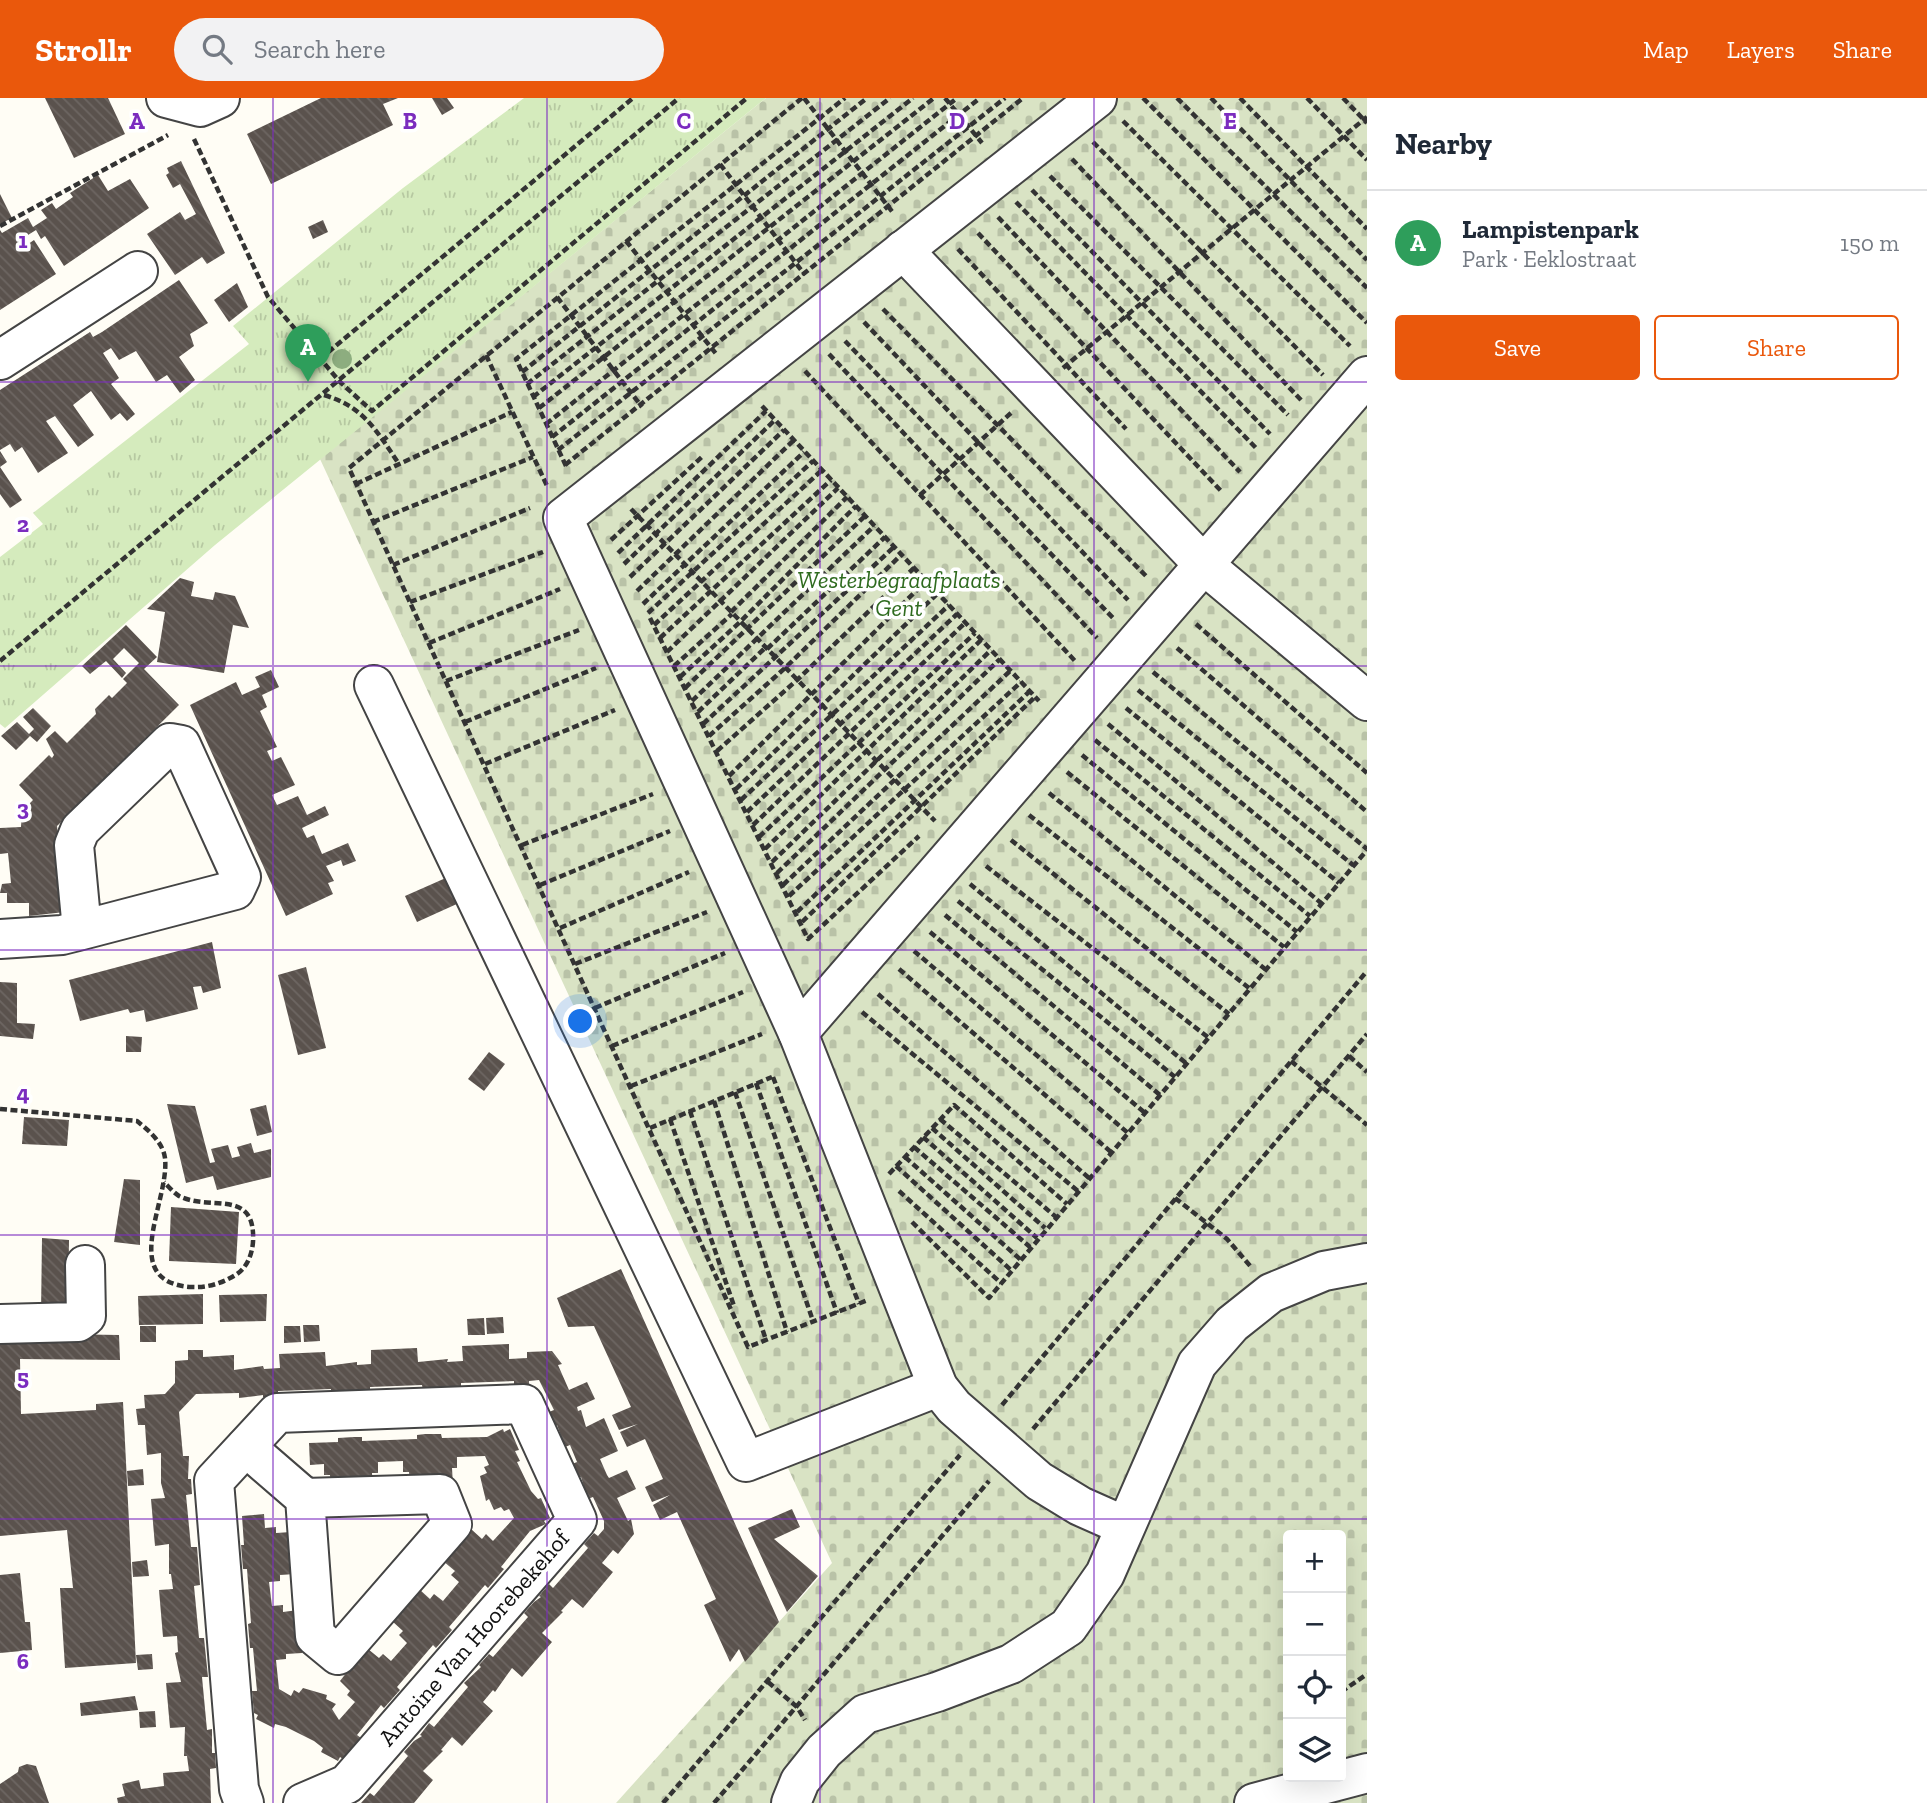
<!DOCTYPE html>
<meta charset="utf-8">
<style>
body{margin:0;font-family:"Zilla Slab",serif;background:#f2f2f3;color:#1f2937}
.controls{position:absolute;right:21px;bottom:21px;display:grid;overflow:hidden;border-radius:7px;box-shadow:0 7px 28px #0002}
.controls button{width:63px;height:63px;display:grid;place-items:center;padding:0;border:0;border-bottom:2px solid #e0e1e3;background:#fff;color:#1f2937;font:35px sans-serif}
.you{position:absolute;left:581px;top:924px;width:24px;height:24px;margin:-18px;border:5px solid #fff;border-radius:50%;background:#1a73e8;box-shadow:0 0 0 10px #1a73e833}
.badge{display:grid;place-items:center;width:46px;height:46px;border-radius:50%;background:#ea580c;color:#fff;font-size:23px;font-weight:700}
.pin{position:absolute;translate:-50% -58px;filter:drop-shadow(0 2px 4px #0008)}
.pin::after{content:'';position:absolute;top:37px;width:24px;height:21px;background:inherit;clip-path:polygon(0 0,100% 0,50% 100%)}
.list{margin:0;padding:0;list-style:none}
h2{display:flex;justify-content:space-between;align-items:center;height:91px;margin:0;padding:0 28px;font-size:30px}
h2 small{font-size:23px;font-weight:400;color:#747a83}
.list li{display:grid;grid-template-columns:46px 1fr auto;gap:21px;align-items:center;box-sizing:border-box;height:105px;padding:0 28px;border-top:2px solid #e0e1e3}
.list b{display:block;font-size:26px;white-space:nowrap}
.list p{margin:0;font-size:23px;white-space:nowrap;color:#747a83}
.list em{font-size:23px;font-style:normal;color:#747a83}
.actions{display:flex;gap:14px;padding:21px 28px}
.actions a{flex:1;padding:16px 0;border:2px solid #ea580c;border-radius:7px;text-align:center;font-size:24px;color:#ea580c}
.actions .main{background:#ea580c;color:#fff}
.icon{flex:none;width:38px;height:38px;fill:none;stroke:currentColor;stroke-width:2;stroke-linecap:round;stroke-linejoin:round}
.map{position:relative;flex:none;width:1367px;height:1705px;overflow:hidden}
header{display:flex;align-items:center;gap:42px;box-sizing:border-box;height:98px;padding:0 35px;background:#ea580c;color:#fff}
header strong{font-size:33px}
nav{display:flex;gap:38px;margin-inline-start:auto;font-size:24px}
.search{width:490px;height:63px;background:#f2f2f3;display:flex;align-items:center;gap:18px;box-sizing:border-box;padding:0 24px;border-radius:38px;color:#747a83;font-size:26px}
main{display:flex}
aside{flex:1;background:#fff}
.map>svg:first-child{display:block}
.cemetery{fill:url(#cemetery-stones);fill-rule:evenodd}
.park{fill:url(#park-tufts)}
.building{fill:url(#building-back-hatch)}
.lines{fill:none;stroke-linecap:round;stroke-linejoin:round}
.minor-casing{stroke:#444;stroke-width:42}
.path{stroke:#333;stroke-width:4.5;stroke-dasharray:7 3.5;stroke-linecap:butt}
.minor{stroke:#fff;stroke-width:38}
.tree{fill:#8dad7f}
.grid{fill:none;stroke:#7b2cbf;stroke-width:2;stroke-opacity:0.55}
.labels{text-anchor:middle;stroke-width:7;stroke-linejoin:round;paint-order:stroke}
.park-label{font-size:24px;font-style:italic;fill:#2f6b1f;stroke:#fff}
.street-label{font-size:24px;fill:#111;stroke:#fff}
.grid-label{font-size:23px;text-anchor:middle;font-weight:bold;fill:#7b2cbf;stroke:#fff;stroke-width:7;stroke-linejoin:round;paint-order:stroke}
</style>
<header>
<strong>Strollr</strong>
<div class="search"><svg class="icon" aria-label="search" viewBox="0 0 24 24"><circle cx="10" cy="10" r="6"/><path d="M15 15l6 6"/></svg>Search here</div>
<nav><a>Map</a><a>Layers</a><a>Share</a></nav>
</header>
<main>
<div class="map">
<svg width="1367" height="1705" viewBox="0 0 1367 1705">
<defs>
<pattern id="cemetery-stones" width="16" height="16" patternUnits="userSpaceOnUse" patternTransform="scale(1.75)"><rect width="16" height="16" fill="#d9e3c4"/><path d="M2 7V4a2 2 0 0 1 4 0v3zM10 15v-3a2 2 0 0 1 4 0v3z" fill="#b9c2a7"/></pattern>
<pattern id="park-tufts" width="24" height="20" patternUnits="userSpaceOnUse" patternTransform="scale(1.75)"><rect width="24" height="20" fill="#d5ebbd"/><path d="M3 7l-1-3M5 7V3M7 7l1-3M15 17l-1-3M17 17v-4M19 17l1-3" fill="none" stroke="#b6c8a1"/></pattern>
<pattern id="building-back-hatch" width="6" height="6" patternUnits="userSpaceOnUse" patternTransform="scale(1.75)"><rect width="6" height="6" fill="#5a524d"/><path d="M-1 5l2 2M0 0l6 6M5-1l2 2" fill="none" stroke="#6d6662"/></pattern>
</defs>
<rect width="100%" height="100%" fill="#fffdf5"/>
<path class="cemetery" d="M766,0H1367V1705H616L832,1465L320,361ZM1288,1437H1341V1679H1288Z"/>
<path class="park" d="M524,0H766L215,447L5,630L0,626V459L43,426L33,415L249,246L233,228L403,90Z"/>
<g class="building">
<path d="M45,0H108L125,36L74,60Z"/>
<path d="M321,0H398L383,6L393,27L271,86L247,36Z"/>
<path d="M432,0H447L454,10L442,17Z"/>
<path d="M181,63L225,155L207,166L202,159L175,177L147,136L180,114L185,122L196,116L180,86L173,90L166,77L169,75L167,70Z"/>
<path d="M98,77L108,93L130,81L149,110L64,168L45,138L41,141L36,132L20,142L21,151L34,142L56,176L0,212V132L2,135L28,120L33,129L47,120L41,112L52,105L56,111L73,99L70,95Z"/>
<path d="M0,96L12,120L0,126Z"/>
<path d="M323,122L328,134L313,141L308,129Z"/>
<path d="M179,182L208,225L190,236L194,248L179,259L195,282L180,295L167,277L156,284L136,253L119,262L111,250L103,255L119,280L111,286L135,316L127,323L120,315L111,322L91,293L73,307L94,337L78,349L55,318L46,323L68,355L51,366L38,375L22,349L15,354L10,346L0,352V292L90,234L93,239L102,234Z"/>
<path d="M237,185L248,209L229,224L214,202Z"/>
<path d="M0,353L7,364L0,369L22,402L10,410L0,396Z"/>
<path d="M180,480L194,484L191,498L213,502L215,494L235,498L249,530L233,527L224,575L157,564L165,514L147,511Z"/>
<path d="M126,527L157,559L144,571L179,607L57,728L65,814L29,818V805H7V795H0L2,786L11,785L8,755L0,756V730L21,729L22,713L33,702L19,687L49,657L52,660L54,657L46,641L55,633L67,645L96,616L95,611L109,597L112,600L127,585L123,581L139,565L124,550L113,561L126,575L122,580L106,563L90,576L82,568Z"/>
<path d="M271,572L279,589L262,597L267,609L260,613L277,649L267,653L272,663L281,659L295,687L272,697L277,707L298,698L307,717L325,708L329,717L302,730L307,740L314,737L322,756L348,745L356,763L343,768L341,762L326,768L334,783L328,785L333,796L286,818L190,607L236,584L242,597L260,589L255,579Z"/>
<path d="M33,610L51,628L37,644L30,638L16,652L1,638L17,624L29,636L34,631L23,619Z"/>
<path d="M448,779L459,805L417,824L405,798Z"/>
<path d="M212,844L221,890L203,895L201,888L193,889L198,911L146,924L144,912L130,915L128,911L80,923L69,882Z"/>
<path d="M306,869L326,950L298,957L278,877Z"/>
<path d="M0,884L17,885V925L35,926L33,941L0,938Z"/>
<path d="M126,938L142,939L141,954H126Z"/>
<path d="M489,954L505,966L484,993L468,981Z"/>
<path d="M167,1006L195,1008L210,1065L215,1064L211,1051L228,1047L232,1060L240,1058L237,1049L251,1045L254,1055L271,1051V1079L217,1092L213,1078L186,1085Z"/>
<path d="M266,1007L272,1034L257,1038L250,1011Z"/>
<path d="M24,1019L69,1022L67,1048L22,1046Z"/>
<path d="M124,1081L140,1082V1147L114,1144Z"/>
<path d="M171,1109L239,1114L236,1166L169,1163Z"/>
<path d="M42,1140L69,1142L68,1218L41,1217Z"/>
<path d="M621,1171L779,1524L745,1564L739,1551L730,1564L704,1507L716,1501L677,1414L660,1422L653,1407L670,1397L652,1404L645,1389L663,1381L645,1341L627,1349L620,1334L638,1326L619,1332L612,1317L631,1309L594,1228L568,1229L557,1200Z"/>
<path d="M203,1196V1226L139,1227L138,1198Z"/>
<path d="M267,1196L266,1223L220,1224L219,1197Z"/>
<path d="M503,1219L504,1235L487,1236L486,1220Z"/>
<path d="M484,1220L485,1237H468L467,1221Z"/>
<path d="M303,1227H319L320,1243L304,1244Z"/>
<rect x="140" y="1228" width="16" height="16"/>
<path d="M284,1228H300L301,1244L284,1245Z"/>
<path d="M0,1235L119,1237L120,1262L20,1261L21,1316L96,1312V1306L123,1304L136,1565L65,1570L60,1490H73L67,1432L0,1438Z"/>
<path d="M509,1246V1261L527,1260V1254L552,1253L562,1266L558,1267L569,1292L587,1284L595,1301L577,1309L578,1313L581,1312L586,1329L604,1320L618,1353L600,1361L607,1377L609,1380L627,1372L636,1391L617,1400L628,1423L631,1421L634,1436L618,1456L613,1452L602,1465L613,1474L583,1510L572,1501L561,1513L563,1514L542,1535L552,1544L522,1579L512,1570L495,1594L493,1592L483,1604L493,1613L462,1648L452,1639L441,1652L443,1653L423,1673L433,1682L414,1705H361L370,1695L374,1698L408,1658L404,1654L414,1643L422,1638L420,1637L429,1625L434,1629L468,1589L464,1585L481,1569L479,1567L489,1556L493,1559L528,1519L524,1515L534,1504L541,1499L539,1498L549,1486L553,1490L588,1450L584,1446L594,1435L598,1438L604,1431V1423L593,1399L588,1401L581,1379L578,1380L572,1366L577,1364L570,1347L565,1349L557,1327L555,1328L549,1314L554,1312L539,1282L529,1283V1288L514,1289V1283L461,1285V1291L438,1289V1292H423L422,1287L370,1289V1295L346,1293V1296H331V1291L278,1293V1299H263V1297L239,1300V1295L196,1296L179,1314L183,1358H189L188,1381H191L192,1396L186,1397L191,1449H197L200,1487L194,1488L199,1540H204L208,1579H202L207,1632L212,1631V1655H215L216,1670L210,1671L211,1705H118L117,1700L125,1698L122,1686L139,1682L141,1691L164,1688L163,1675L189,1673L187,1658H184L185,1629L170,1630L166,1585L181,1584L175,1555L178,1554L177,1538L163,1539L159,1492L173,1491L171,1476H169V1446L155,1448L151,1401L165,1400L161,1385V1355L147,1357L145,1327H138L136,1311L145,1310L144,1297L165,1296L175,1285V1263L188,1262V1252H203V1259L234,1257V1272L263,1268L264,1271L280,1270L279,1256L325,1254L326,1268L357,1264V1267L371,1266V1252L417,1250L418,1264L448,1261L447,1264L463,1263L462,1248Z"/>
<path d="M503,1331L504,1334L510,1331L519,1352L515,1353L520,1363L517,1364L531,1393L538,1401L541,1400L550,1420L544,1423L546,1426L530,1433L501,1469L504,1471L493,1484L488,1490L485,1487L449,1529L452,1532L436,1550L433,1547L397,1589L400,1592L384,1610L381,1607L357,1637L361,1640L343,1661L340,1659L338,1663L321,1654L323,1650L314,1643L286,1629L275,1626L274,1630L256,1621L258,1617L254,1615L252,1593H257L253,1550H250L248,1526L251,1525L247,1471H243L241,1447H244L242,1418L264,1416L265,1430L276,1429V1435L291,1434L295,1476L280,1477V1483L269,1484L272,1508L283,1507V1514L298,1512L302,1555L286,1556V1561L276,1562L279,1591L291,1598L294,1592L299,1595L303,1590L327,1597L326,1601L336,1606L332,1611L339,1622L355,1604L347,1597L350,1593L340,1583L347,1574L343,1570L368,1551L379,1560L383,1556L391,1563L407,1545L399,1537L403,1533L392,1523L419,1491L430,1501L434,1496L443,1503L459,1484L451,1477L455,1473L443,1463L471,1431L482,1441L486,1436L493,1443L514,1420L509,1411L504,1413L501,1409L494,1412L489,1401L486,1403L480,1378L487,1375L484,1369L489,1367L485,1358L457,1359V1370H452L453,1387L410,1389L409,1374H403V1363L378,1364V1375H372L373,1390L331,1392L330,1377H324V1366L310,1367L309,1345L338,1344V1340L354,1339H362V1343L417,1341V1337L425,1336H441L442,1340L487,1339Z"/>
<path d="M143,1371L144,1387L128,1388L127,1373Z"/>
<path d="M792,1411L800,1429L774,1441L818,1478L787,1514L748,1430Z"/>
<path d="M147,1462L149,1478L133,1479L132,1464Z"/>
<path d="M20,1475L25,1524H30L32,1552L0,1555V1477Z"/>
<path d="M152,1556L153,1571L138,1572L136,1557Z"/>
<path d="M135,1598L138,1612L81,1618L80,1605Z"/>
<path d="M155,1613L156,1629L140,1630L139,1614Z"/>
<path d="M27,1666L36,1668L49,1705H0V1686L18,1674L19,1669Z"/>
</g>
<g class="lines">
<defs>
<g id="minor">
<path d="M166,0L200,9L220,0"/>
<path d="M1097,0L563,420L798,935L938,1289L954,1309L1039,1383L1080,1408L1125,1428"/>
<path d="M903,152L1204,467L1367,603"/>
<path d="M0,262L138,173"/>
<path d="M374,587L746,1364L938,1289"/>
<path d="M0,841L62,837L82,832L235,792L241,779L181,647L170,645L80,732L74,747L82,832"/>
<path d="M798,935L1367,278"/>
<path d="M0,1226L78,1224L86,1218L85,1167"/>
<path d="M246,1349L305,1400L315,1538L338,1557L452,1426L440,1396L305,1400"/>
<path d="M244,1705L239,1691L214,1383L277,1315L524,1306L577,1422L347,1686L303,1705"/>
<path d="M791,1705L800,1683L824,1653L865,1616L937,1594L1011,1566L1068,1529L1105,1476L1197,1266L1232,1226L1271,1195L1324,1173L1367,1165"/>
<path d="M1254,1705L1367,1675"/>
</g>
</defs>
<use href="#minor" class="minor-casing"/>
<g class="path">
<path d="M802,0L349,370L748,1249L868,1202"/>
<path d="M804,0L894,116"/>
<path d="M945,0L982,45"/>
<path d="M1143,0L1367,225"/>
<path d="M1177,0L1367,190"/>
<path d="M1211,0L1367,162"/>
<path d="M1240,0L1367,131"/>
<path d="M1307,0L1367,62"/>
<path d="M1343,0L1367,25"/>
<path d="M1123,23L1350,248"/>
<path d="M194,41L268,199L340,284L372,313L747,0"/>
<path d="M1093,44L1323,277"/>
<path d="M1072,61L1302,303"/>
<path d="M720,66L805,177"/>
<path d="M1050,78L1288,317"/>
<path d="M1032,92L1270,336"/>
<path d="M1016,104L1257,351"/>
<path d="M998,119L1240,374"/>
<path d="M0,128L168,37"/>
<path d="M978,135L1222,394"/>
<path d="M626,143L717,257"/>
<path d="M958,151L1126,331"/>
<path d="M557,199L642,309"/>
<path d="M883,211L1147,479"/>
<path d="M864,224L1128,502"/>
<path d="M845,243L1114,521"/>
<path d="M829,256L1097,540"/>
<path d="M486,257L548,390"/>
<path d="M320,261L633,0"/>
<path d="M1063,270L1367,19"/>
<path d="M805,273L1076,564"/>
<path d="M522,274L867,0"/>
<path d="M527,286L890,0"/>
<path d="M324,297C364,309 376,332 399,366"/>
<path d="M533,299L913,0"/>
<path d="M762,308L1039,603"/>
<path d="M539,310L934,0"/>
<path d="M546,326L957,0"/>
<path d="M552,339L980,0"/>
<path d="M558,352L1005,0"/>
<path d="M565,367L1023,0"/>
<path d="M566,368L516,261L845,0"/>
<path d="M356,386L512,314"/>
<path d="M920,397L1011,315"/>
<path d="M631,411L935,723"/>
<path d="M373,424L533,359"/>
<path d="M611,442L703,358"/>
<path d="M618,455L766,313"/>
<path d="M624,466L775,322"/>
<path d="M393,467L530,410"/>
<path d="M630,479L784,332"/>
<path d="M637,493L794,342"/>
<path d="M410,504L543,454"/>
<path d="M643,506L804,354"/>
<path d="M731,514L847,399"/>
<path d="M648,515L813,363"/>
<path d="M650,520L808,841L919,738"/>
<path d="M1196,526L1367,675"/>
<path d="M654,527L822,372"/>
<path d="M660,540L831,382"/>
<path d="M429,545L560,491"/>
<path d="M1177,550L1367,714"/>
<path d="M767,551L885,439"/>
<path d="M667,554L838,390"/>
<path d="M0,563L679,0"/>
<path d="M674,568L732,516"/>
<path d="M1153,574L1367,751"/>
<path d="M680,579L740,524L856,408"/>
<path d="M446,583L579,532"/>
<path d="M685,590L865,418"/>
<path d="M1138,592L1353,767"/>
<path d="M692,603L874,428"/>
<path d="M1126,610L1339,785"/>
<path d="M698,614L765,550"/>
<path d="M465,624L596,570"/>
<path d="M703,626L894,449"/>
<path d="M1108,626L1321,805"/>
<path d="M709,638L785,570L901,457"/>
<path d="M1095,642L1310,818"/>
<path d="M717,653L797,582L914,470"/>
<path d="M1082,657L1297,834"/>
<path d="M485,666L615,612"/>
<path d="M1067,674L1284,849"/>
<path d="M729,678L926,483"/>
<path d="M736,691L938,495"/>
<path d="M1049,695L1265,871"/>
<path d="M741,702L949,507"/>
<path d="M747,714L957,516"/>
<path d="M1029,717L1249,890"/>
<path d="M753,727L965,525"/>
<path d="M759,739L975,535"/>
<path d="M1011,742L1229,916"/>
<path d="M522,747L653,696"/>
<path d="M765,751L981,542"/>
<path d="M772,764L991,552"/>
<path d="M986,768L1209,940"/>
<path d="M777,775L1000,561"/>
<path d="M970,786L1187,966"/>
<path d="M540,787L670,733"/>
<path d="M783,787L1010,573"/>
<path d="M789,798L1021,584"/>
<path d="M958,803L1175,979"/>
<path d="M797,814L1030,593"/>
<path d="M945,817L1160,997"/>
<path d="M802,824L1035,599"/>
<path d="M560,830L689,774"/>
<path d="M930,834L1145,1015"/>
<path d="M914,853L1128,1035"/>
<path d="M575,866L707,814"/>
<path d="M899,871L1111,1054"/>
<path d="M878,896L1089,1080"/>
<path d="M595,910L725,855"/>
<path d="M862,914L1078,1093"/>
<path d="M612,948L743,894"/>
<path d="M1349,958L1367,974"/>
<path d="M1291,963L1367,1027"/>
<path d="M773,979L859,1206"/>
<path d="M756,985L837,1215"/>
<path d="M631,988L762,936"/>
<path d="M735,994L813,1223"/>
<path d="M714,1003L787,1234"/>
<path d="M0,1011L137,1023C148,1032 163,1044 165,1060C170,1103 117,1184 191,1189C208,1190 223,1185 237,1176C247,1169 252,1157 253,1144C256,1089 210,1114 179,1098C174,1095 168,1088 164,1084"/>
<path d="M690,1013L766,1242"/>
<path d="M670,1021L734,1208"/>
<path d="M940,1021L1056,1119"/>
<path d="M650,1030L772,979"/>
<path d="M932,1030L1045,1130"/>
<path d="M923,1039L1037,1140"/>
<path d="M914,1049L1030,1149"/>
<path d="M905,1059L1021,1162"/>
<path d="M896,1068L1011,1172"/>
<path d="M889,1076L954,1007L1067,1106"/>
<path d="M899,1093L1001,1185"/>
<path d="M1175,1100L1227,1141L1252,1170"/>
<path d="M912,1124L989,1200L1367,752"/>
<path d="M1002,1307L1367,873"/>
<path d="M1033,1331L1367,936"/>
<path d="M768,1584L797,1609L805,1622"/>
<path d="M1341,1594L1367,1576"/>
<path d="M663,1705L960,1357"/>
<path d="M714,1705L989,1383"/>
</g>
<use href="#minor" class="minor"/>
</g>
<circle class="tree" cx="342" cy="261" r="10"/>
<path class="grid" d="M273,0V1705M547,0V1705M820,0V1705M1094,0V1705M0,284H1367M0,568H1367M0,852H1367M0,1137H1367M0,1421H1367"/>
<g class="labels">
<g class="park-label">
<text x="899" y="490">Westerbegraafplaats<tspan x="899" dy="28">Gent</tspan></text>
</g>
<g class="street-label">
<text transform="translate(474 1540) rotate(-49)" y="8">Antoine Van Hoorebekehof</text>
</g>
</g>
<g class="grid-label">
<text x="137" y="31">A</text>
<text x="410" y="31">B</text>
<text x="684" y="31">C</text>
<text x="957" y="31">D</text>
<text x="1230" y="31">E</text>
<text x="23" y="150">1</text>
<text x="23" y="434">2</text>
<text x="23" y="718">3</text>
<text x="23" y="1003">4</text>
<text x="23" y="1287">5</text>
<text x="23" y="1571">6</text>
</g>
</svg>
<div class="controls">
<button>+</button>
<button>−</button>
<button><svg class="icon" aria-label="locate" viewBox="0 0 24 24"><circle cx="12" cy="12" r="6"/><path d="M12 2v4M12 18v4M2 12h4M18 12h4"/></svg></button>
<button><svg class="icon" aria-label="layers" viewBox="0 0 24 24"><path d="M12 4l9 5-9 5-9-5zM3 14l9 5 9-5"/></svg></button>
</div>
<div class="you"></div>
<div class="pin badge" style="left:308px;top:284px;background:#2e9e5b">A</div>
</div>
<aside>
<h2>Nearby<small></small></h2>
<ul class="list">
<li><span class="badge" style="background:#2e9e5b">A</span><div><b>Lampistenpark</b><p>Park · Eeklostraat</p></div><em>150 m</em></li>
</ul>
<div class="actions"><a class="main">Save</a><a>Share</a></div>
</aside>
</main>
